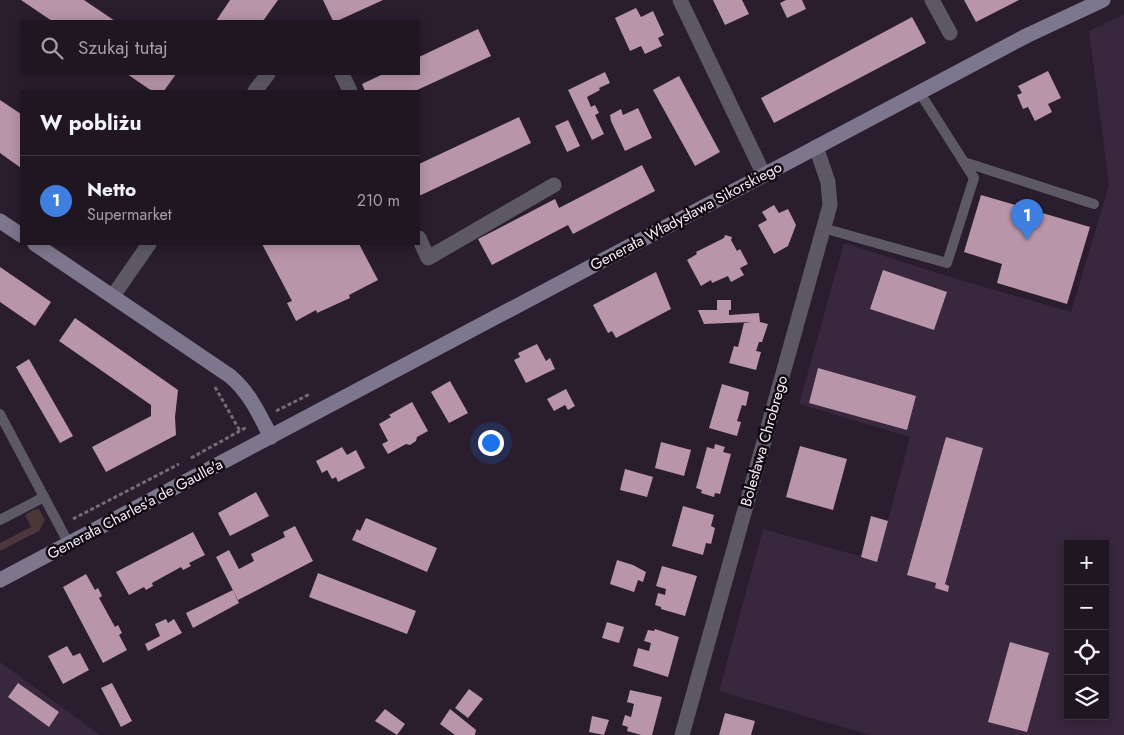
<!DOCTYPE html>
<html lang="pl">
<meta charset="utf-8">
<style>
body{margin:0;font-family:Jost,sans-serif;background:#2d232f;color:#f1f3f6}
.controls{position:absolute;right:15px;bottom:15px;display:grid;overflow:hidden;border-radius:0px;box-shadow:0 2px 12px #0003}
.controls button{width:45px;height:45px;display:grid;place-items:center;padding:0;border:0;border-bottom:1px solid #3d3540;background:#201622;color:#f1f3f6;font:25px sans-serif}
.you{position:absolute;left:490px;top:442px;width:18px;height:18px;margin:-12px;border:4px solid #fff;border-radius:50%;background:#1a73e8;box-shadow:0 0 0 8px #1a73e833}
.badge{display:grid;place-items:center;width:32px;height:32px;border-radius:50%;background:#e8ab37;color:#fff;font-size:16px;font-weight:700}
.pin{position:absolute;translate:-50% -41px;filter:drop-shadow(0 1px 2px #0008)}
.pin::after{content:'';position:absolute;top:26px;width:18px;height:15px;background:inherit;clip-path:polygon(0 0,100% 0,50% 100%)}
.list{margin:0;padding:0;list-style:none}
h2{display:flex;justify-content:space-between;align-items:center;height:65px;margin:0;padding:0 20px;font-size:21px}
h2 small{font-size:16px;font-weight:400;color:#a29fa5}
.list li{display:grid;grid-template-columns:32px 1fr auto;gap:15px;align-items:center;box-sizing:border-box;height:90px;padding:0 20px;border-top:1px solid #3d3540}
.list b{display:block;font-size:19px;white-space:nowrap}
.list p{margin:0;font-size:16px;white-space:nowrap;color:#a29fa5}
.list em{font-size:16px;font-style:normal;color:#a29fa5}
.icon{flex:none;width:28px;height:28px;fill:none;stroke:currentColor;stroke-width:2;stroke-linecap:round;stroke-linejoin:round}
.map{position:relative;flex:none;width:1124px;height:735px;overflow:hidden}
.search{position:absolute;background:#201622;box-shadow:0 2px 12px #0003;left:20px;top:20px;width:400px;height:55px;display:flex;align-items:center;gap:12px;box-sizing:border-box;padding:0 18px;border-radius:0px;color:#a29fa5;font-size:19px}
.panel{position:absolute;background:#201622;box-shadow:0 2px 12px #0003;left:20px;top:90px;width:400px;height:155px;border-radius:0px}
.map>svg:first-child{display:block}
.built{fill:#38273d;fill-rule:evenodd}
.green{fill:#4b3639}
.building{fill:#b895a9}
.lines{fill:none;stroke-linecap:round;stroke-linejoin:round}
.path{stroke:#766a79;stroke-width:3;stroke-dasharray:4 2.5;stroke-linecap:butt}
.lane{stroke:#5c5866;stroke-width:10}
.street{stroke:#5c5866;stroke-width:15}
.secondary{stroke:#7c778d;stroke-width:15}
.labels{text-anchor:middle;stroke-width:5;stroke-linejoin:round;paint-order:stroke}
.street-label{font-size:15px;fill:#f5ebf7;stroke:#100a11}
</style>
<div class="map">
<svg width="1124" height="735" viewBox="0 0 1124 735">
<rect width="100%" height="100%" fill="#2a1d2e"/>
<g class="built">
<path d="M1124,14V735H870L719,691L763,529L877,561L910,437L799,404L844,243L950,277L1071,312L1109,185L1089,31ZM1068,544H1105V716H1068Z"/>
<path d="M0,662L100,735H0Z"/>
</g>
<path class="green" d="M39,509L45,520L39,531L0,551V543L31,527L25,515L33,510Z"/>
<g class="building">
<path d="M21,0H84L115,21H52Z"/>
<path d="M230,0H278L263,21H216Z"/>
<path d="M323,0H383L337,21H333Z"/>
<path d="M713,0H742L749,14L725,25Z"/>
<path d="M786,0H802L806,9L787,18L780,3Z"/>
<path d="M964,0H1019L976,22Z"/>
<path d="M636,8L641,17L653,11L664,35L658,38L662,46L645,54L641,46L630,51L615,18Z"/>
<path d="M912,17L926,43L774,123L761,98Z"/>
<path d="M478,29L491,56L415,91H365L362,84L383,74H419V57Z"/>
<path d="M1048,71L1061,98L1048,104L1052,112L1035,121L1028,107L1023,109L1017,95L1022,93L1018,86Z"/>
<path d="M605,72L610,83L599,88L600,90L587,97L591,107L595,105L599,113L595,115L604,134L592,140L568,90Z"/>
<path d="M127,74H176L164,91H152Z"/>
<path d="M679,76L720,152L695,166L653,90Z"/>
<path d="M0,100L21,114V168L0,153Z"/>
<path d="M638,108L652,138L625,151L611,121L610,115L621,109L623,115Z"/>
<path d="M519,117L531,143L419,196V164Z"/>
<path d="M568,120L580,146L567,152L555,126Z"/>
<path d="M642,165L655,191L573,234L568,225L492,265L478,239L555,199L559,208Z"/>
<path d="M981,195L1090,227L1067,304L997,283L1002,264L964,252Z"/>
<path d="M774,205L779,213L788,209L796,225L788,246L774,254L758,225L767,220L762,212Z"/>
<path d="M725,235L732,237L731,240L737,251L740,249L748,264L740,268L744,275L731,282L728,276L712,283L711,280L701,286L687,260L697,254L696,252L724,238Z"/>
<path d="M262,244H359L378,280L349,295L350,298L317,313L316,310L296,321L287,303L292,301Z"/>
<path d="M0,267L51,302L35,326L0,302Z"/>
<path d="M883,270L947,292L934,330L870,309Z"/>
<path d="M656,272L671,309L616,338L612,331L608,333L593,305Z"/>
<path d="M717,300H731V310H729V315L759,313L760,322L768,324L762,342H759L756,351L761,352L756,370L729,363L734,346L738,347L744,323L751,322L704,324L698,310H717Z"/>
<path d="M75,318L178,390L175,417L176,435L106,472L92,447L151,416V405L59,341Z"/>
<path d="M537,344L546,361L550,358L555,369L526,383L514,360L520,357L518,353Z"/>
<path d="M29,359L73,436L60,443L16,367Z"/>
<path d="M818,368L916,396L907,430L809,403Z"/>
<path d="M450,381L468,413L449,423L431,392Z"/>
<path d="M722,384L749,392L746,406L742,405L737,421L741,422L737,436L709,428Z"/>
<path d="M566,389L575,406L568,410L565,405L554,411L547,399Z"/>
<path d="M412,402L428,431L417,437L416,441L410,445L406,444L388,454L382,444L388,441L379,424L391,417L389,415Z"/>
<path d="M946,437L983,448L945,584L949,586L948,592L935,588L936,583L907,575Z"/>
<path d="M661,442L691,450L684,476L655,468Z"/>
<path d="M715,444L725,447L723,452L731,454L720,494L715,493L714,497L701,493L702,490L696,488L707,447L714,449Z"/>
<path d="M800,446L847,459L833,510L786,497Z"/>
<path d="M342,447L347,455L356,450L365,468L338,482L336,477L332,479L327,470L322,473L316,461Z"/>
<path d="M625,469L653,477L647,497L620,490Z"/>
<path d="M256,492L269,516L230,536L218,513Z"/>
<path d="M683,506L714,515L711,526L715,528L711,544L706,543L703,555L672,546Z"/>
<path d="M871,516L888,521L877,562L861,557Z"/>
<path d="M366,518L437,548L427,572L352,540L357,529L360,531Z"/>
<path d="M295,526L313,561L238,600L216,557L229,550L239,569L254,561L251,554L285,537L283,532Z"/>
<path d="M193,532L205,555L189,563L191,566L183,570L181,567L152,583L153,586L146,590L144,587L129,595L116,572Z"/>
<path d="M617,560L633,565L646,572L643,582L638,580L634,592L610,584Z"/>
<path d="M662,566L697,576L685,616L661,609V607L655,605L658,593L665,595L666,589L656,586Z"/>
<path d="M318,573L416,611L407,634L309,597Z"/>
<path d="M86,574L95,590L98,588L102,596L99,598L115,627L118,625L122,633L119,635L127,650L103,663L63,587Z"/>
<path d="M233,590L239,603L193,628L186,613Z"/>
<path d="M166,619L168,623L174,619L182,633L148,651L145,644L160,636L155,624Z"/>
<path d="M607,622L624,627L619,643L602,638Z"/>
<path d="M655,629L679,637L668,677L633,666L638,648L649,651L651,643L644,641L648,630L654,631Z"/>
<path d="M1010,642L1049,653L1027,732L988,722Z"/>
<path d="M67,646L73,656L80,653L89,670L63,684L48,656Z"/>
<path d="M18,683L59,712L49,727L8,697Z"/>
<path d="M112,683L132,721L121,727L101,688Z"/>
<path d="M469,689L483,699L468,718L455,708Z"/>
<path d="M630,690L662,697L652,735H641L627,731L628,727L622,725L625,715L631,717L634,704L627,702Z"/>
<path d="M385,709L405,724L397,735L375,721Z"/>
<path d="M450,709L476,730L475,735H455L440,724Z"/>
<path d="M725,713L755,721L751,735H719Z"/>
<path d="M592,716L609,720L604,735L589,732Z"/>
</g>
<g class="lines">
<g class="path">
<path d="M215,387L240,431"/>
<path d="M276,411L310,394"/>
<path d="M191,458L247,427"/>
<path d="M73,519L179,464"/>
</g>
<g class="lane">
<path d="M964,162L1094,204"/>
<path d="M823,228L947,263L974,178L920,93"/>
<path d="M0,414L69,544"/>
<path d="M0,520L44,497"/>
</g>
<g class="street">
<path d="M680,0L764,175"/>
<path d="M932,0L950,33"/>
<path d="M342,74L350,91"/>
<path d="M255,91L268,74"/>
<path d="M419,238L428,258L554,185"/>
<path d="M113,296L149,244"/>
<path d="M682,735L830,205L828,182L816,147"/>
</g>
<g class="secondary">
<path d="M0,221L21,235"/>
<path d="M35,244L230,376C250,393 259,414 271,437"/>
<path d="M0,580L1026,36L1103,0"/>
</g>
</g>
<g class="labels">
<g class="street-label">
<text transform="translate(686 216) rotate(-28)" y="5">Generała Władysława Sikorskiego</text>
<text transform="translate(764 441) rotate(-74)" y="5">Bolesława Chrobrego</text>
<text transform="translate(135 509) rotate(-28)" y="5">Generała Charles'a de Gaulle'a</text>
</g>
</g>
</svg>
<div class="controls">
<button>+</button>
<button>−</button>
<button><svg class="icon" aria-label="locate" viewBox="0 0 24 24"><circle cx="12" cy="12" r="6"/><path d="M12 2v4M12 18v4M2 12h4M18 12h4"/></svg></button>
<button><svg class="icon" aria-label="layers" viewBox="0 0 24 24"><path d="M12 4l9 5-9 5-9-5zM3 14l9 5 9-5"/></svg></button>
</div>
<div class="you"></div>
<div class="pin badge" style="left:1027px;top:240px;background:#3f7fe0">1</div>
<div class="search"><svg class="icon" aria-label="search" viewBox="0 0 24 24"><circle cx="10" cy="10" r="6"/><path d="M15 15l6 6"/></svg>Szukaj tutaj</div>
<section class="panel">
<h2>W pobliżu<small></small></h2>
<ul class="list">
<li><span class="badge" style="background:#3f7fe0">1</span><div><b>Netto</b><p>Supermarket</p></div><em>210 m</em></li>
</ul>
</section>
</div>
